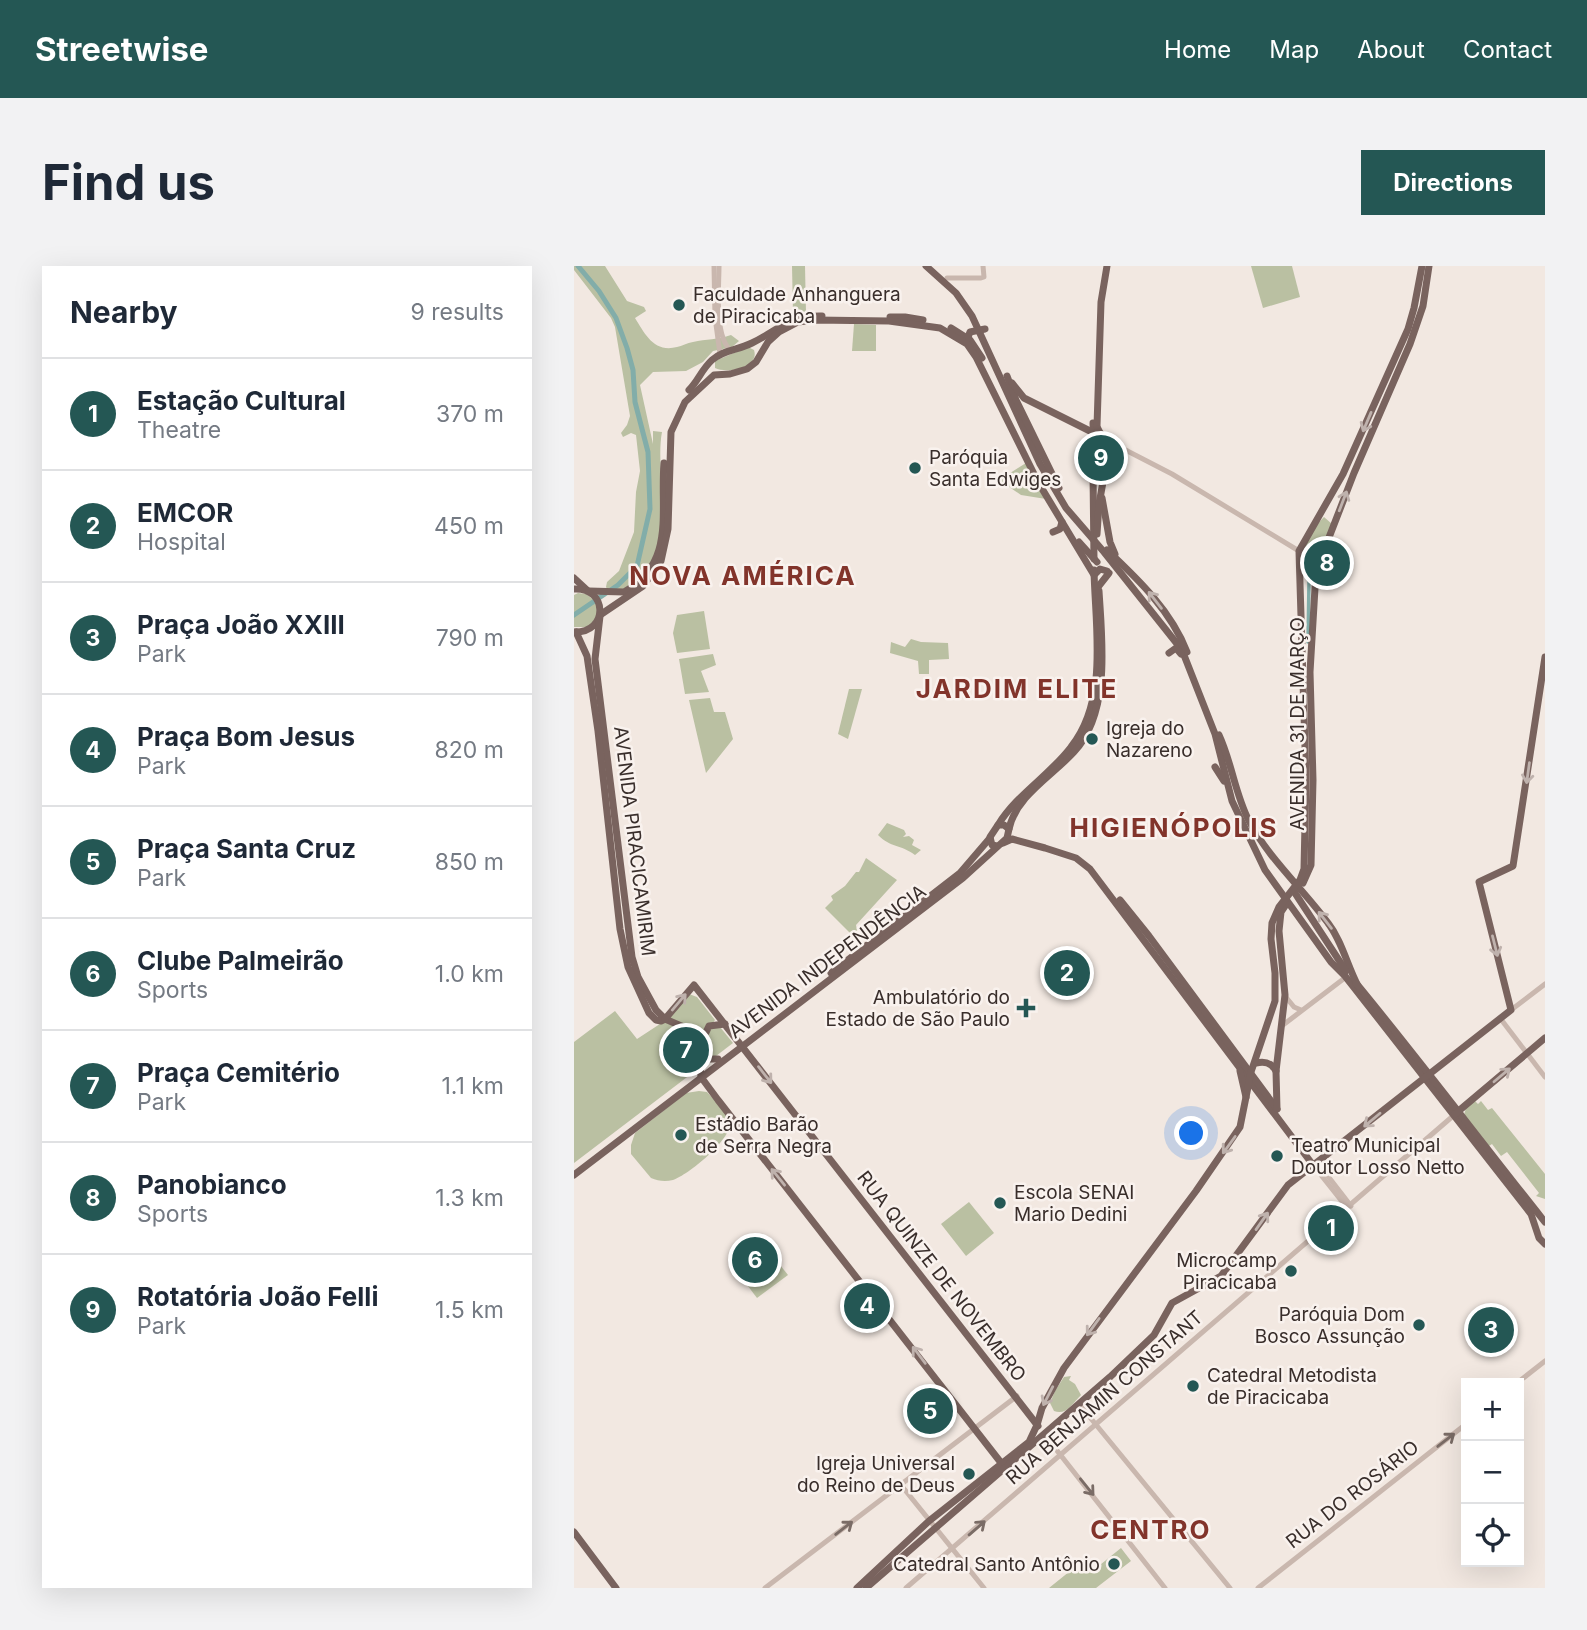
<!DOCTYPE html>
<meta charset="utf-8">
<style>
body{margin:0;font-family:Inter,sans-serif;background:#f2f2f3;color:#1f2937}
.controls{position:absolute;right:21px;bottom:21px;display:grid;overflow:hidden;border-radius:0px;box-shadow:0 7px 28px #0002}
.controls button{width:63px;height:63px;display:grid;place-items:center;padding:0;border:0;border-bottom:2px solid #e0e1e3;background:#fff;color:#1f2937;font:35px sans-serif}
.you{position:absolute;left:618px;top:868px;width:24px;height:24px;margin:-18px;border:5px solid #fff;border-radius:50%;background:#1a73e8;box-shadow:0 0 0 10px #1a73e833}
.badge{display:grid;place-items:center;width:46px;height:46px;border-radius:50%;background:#245754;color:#fff;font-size:23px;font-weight:700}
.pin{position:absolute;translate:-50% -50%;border:4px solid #fff;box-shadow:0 2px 7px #0006}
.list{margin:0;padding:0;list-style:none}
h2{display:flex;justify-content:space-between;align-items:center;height:91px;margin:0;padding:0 28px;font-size:30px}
h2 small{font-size:23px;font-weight:400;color:#747a83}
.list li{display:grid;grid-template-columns:46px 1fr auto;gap:21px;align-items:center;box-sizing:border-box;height:112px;padding:0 28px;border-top:2px solid #e0e1e3}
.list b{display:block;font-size:26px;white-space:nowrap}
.list p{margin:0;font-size:23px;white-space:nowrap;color:#747a83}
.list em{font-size:23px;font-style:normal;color:#747a83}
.icon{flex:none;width:38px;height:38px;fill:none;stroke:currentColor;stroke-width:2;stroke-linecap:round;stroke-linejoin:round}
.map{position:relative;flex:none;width:971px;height:1322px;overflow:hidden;border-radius:0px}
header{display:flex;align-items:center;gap:42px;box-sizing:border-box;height:98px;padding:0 35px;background:#245754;color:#fff}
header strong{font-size:33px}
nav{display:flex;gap:38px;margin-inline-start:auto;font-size:24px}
.intro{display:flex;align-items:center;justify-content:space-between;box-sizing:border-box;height:168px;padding:0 42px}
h1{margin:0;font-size:49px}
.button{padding:18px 32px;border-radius:0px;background:#245754;color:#fff;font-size:24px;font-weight:700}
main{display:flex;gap:42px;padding:0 42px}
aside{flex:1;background:#fff;border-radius:0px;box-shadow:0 7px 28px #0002}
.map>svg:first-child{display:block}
.green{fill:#bac0a2}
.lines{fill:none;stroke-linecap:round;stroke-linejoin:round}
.canal{stroke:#82ada9;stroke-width:3.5}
.river{stroke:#82ada9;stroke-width:5}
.minor{stroke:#c9b7ae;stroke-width:5}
.major{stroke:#79635e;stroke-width:7}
.oneway{stroke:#bfb2ad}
.oneway2{stroke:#7a6c66}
.poi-dot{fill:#245754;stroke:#f9f2ee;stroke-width:2.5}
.labels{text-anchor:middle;stroke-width:5;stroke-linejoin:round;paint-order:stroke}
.poi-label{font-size:19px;fill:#392e2b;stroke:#f9f2ee;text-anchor:start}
.street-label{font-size:19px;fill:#392e2b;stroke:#f9f2ee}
.district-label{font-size:26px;font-weight:bold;letter-spacing:2px;fill:#82342b;stroke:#f9f2ee}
</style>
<header>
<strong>Streetwise</strong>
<nav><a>Home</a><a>Map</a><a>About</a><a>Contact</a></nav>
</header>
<div class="intro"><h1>Find us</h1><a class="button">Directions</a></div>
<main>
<aside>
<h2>Nearby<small>9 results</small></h2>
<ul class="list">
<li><span class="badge">1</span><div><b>Estação Cultural</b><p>Theatre</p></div><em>370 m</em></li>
<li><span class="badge">2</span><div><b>EMCOR</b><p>Hospital</p></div><em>450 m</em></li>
<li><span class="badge">3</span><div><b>Praça João XXIII</b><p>Park</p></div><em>790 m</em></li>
<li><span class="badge">4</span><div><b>Praça Bom Jesus</b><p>Park</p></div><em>820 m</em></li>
<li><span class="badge">5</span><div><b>Praça Santa Cruz</b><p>Park</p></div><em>850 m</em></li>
<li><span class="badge">6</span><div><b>Clube Palmeirão</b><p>Sports</p></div><em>1.0 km</em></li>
<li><span class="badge">7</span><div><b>Praça Cemitério</b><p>Park</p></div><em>1.1 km</em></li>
<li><span class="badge">8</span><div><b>Panobianco</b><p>Sports</p></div><em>1.3 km</em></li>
<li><span class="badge">9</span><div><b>Rotatória João Felli</b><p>Park</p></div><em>1.5 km</em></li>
</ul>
</aside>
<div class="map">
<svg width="971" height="1322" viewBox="0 0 971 1322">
<rect width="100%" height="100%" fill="#f2e8e1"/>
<g class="green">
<path d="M0,0H31L53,35L70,41L72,45L61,52C71,68 80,87 103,81C108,80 113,77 119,76C132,73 144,74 157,69L165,75L158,81L139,85L129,96L112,105L79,106L66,119L79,178V165L88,166C81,203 99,263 81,296C76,307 59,318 50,326L34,325L32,321L33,316L45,305L60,266L62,226L66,205L62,169L57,167L49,171L47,167L53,159L56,150L41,61L37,52L0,4Z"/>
<path d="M218,0H231L232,47L219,48Z"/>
<path d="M677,0H718L726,31L689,42Z"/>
<path d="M280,58L302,59V85H278Z"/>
<path d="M174,81L180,84C186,102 153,108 141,102V95Z"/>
<path d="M452,197L472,233L447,229L425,214Z"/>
<path d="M750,251L758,258L741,300L737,303H731L727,298C728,281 738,263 750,251Z"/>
<path d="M4,327L12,328L21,335L24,350L14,361H0V329Z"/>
<path d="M130,345L136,383L103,387L99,367L103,349Z"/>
<path d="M337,373L347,376L374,377L375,393L355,394V408H345L344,395L316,387L317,376L331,381Z"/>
<path d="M139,388L142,399L127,405L135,426L111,428L105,393Z"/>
<path d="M275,423H288L274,473L264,468Z"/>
<path d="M136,432L140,446H151L159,473L132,507L115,434Z"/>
<path d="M313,557L330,564L332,568L329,571L335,570L340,574L338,579L347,584L341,589C326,578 317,582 304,569Z"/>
<path d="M292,592L323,614L282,659L283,665L278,669L251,642L259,634L257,630L271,620L282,606H285Z"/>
<path d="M115,728L123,731L141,754L125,775L96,753V748Z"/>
<path d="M41,745L63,773L92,754C119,767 120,774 125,802L0,897V776Z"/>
<path d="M137,761H146L159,777L142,790L136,791L128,787Z"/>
<path d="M125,825L133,826C140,834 155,847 156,857C157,874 114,909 99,914C91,916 84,915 77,912L57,888V879L61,867L112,827Z"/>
<path d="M901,835L904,838L907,835L914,844L918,842L971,908V933L962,930L965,927L933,886L927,890L918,878L915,880L890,849L892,842Z"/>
<path d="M395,936L420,967L392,990L367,958Z"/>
<path d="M191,980L214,1009L183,1032L161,1003Z"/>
<path d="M497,1110L495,1114L501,1118L507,1129C499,1137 492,1150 480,1145L476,1137L481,1125L490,1111Z"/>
<path d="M547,1282L557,1295L522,1322H475L506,1297L516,1307Z"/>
</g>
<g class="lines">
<path class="canal" d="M734,376L735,315"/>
<path class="river" d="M0,349L44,319L63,300L76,243L74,186L61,136L59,104L53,82L42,52L25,25L4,0"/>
<g class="minor">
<path d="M140,0L141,51L146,88"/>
<path d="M145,0C145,22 140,68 156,84"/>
<path d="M373,12H407L410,11L409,0"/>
<path d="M534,175L598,208L725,285"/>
<path d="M536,190L553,185"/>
<path d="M711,730L720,741L727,744"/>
<path d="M937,744L971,718"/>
<path d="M926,752L971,811"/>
<path d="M709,759L772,711"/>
<path d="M743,896L777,940"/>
<path d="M739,899L774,943"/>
<path d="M943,1117L971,1095"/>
<path d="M505,1138L656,1322"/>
<path d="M470,1168L591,1322"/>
<path d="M327,1219L410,1322"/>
<path d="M191,1322L443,1130"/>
<path d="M332,1322L879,850"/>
<path d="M684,1322L892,1158"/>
</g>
<g class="major">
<path d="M352,0L382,27L398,50L466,198L492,242L530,286L608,384L641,468L658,535L691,604L757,696L771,710L957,948L965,972L971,978"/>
<path d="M316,51H331L349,54"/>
<path d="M377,62L396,74L408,92"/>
<path d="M393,74L396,66L411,63"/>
<path d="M433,110L442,134L485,222"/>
<path d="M438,117L450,132L520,167"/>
<path d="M115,124C124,115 128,103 138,94C149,84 164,84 178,77C205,64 215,49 248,50"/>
<path d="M519,157L520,183"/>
<path d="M532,174L525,177L520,184L519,206L524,209L530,204L537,182C534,174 525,169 523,160L527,36L533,0"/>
<path d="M519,206L520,293"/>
<path d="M528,232L536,276L541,288"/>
<path d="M479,266L486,263L488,256"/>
<path d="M523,268L525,238L529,216"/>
<path d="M505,276L523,296"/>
<path d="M533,284C565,314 597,345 613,386"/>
<path d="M0,312L13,324"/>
<path d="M524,321L535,307"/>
<path d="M0,323C34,321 35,367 0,366"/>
<path d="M15,325L50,326C102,297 86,246 90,197"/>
<path d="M26,349L69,320L87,295L94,263L97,166L111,136L140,109L156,108L173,103L182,96L194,76L205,66L224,56L241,54L315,55L366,62L393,78L402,91L464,216L520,309L526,303L533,305"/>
<path d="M26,350L21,393L58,691L64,711L82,744L91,753L112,762L121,773L125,786L127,811L144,834L428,1198"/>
<path d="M2,366L13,390L24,465L46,663L54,701L75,747L82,754L87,755L91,753"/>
<path d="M595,387L602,382L607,388"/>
<path d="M645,469C658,497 661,528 675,555C695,593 729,623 754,657C768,675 773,699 784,720"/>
<path d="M641,501L650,515"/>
<path d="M424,559C443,528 475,510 497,481C535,434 521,360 520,304"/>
<path d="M435,563C442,530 478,510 500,486C537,446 528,375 525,325"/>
<path d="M429,577L438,573L471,582L502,592L516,603L739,899"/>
<path d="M729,617L737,599L739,514L736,406L742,305L780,207L836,78L849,40L855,0"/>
<path d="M721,627L772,705"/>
<path d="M546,634L575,670L703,843"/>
<path d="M257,707L386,607L416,572"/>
<path d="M782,717C847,796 908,877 971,956"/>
<path d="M91,753L120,719L464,1160"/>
<path d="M125,781L135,760L151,758"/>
<path d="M125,786L133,793H144"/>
<path d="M682,797C690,795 697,796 702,805"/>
<path d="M666,805L672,831"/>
<path d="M703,843L702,805L711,729L705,665L707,646L711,640"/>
<path d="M881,848L971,772"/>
<path d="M0,909L389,612L433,572L435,563L430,559H424L416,571L418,579L423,580"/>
<path d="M0,1266L42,1322"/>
<path d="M283,1322L355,1255L455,1176L463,1159L468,1142L490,1102L622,925L666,861L677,806L701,735V707L697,673L698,657L705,641L726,614L730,603L732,513L725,285L769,208L834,63L840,42L848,0"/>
<path d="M292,1322L536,1111L580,1069L598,1037L647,1010L714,919L937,744L905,616L939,600L971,391"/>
</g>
</g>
<defs><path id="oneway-shaft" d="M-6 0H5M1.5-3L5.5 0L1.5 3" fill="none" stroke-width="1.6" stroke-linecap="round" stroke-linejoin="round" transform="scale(1.75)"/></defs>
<g class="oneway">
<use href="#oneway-shaft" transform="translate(793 156) rotate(113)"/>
<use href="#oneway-shaft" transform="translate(769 235) rotate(-69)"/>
<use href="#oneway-shaft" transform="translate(581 334) rotate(-128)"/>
<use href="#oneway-shaft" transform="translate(954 507) rotate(98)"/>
<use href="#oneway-shaft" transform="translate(751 654) rotate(-128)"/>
<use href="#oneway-shaft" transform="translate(921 680) rotate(76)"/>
<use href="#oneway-shaft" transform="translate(105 736) rotate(-50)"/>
<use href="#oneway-shaft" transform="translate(191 809) rotate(52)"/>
<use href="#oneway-shaft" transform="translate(928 809) rotate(-40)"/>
<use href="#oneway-shaft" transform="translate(798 854) rotate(140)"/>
<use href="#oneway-shaft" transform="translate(655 879) rotate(126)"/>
<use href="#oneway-shaft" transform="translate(204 911) rotate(-129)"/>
<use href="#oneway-shaft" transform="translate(688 955) rotate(-55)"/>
<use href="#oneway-shaft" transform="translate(519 1061) rotate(126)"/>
<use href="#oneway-shaft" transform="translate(345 1089) rotate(-127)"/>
<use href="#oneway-shaft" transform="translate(474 1130) rotate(117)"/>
</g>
<g class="oneway2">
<use href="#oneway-shaft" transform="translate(872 1174) rotate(-38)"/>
<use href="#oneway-shaft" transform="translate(513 1221) rotate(51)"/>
<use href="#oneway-shaft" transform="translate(270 1262) rotate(-38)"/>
<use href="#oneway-shaft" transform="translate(403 1262) rotate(-41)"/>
</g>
<g class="poi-dot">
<circle cx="105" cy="39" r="7"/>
<circle cx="341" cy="202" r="7"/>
<circle cx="518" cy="473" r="7"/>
<path d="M448.5 731.5h7v7h7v7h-7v7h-7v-7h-7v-7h7z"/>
<circle cx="107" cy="869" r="7"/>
<circle cx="703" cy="890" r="7"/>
<circle cx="426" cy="937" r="7"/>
<circle cx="717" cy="1005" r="7"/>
<circle cx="845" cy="1059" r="7"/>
<circle cx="619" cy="1120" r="7"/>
<circle cx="395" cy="1208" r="7"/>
<circle cx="540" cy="1298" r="7"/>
</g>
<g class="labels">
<g class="poi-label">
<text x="119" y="35">Faculdade Anhanguera<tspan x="119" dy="22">de Piracicaba</tspan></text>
<text x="355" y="198">Paróquia<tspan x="355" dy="22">Santa Edwiges</tspan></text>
<text x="532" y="469">Igreja do<tspan x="532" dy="22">Nazareno</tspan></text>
<text x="436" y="738" text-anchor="end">Ambulatório do<tspan x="436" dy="22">Estado de São Paulo</tspan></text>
<text x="121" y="865">Estádio Barão<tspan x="121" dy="22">de Serra Negra</tspan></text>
<text x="717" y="886">Teatro Municipal<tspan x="717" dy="22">Doutor Losso Netto</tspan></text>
<text x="440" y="933">Escola SENAI<tspan x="440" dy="22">Mario Dedini</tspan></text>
<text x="703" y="1001" text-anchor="end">Microcamp<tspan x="703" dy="22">Piracicaba</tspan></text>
<text x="831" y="1055" text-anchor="end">Paróquia Dom<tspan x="831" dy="22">Bosco Assunção</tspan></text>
<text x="633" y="1116">Catedral Metodista<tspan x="633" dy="22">de Piracicaba</tspan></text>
<text x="381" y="1204" text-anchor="end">Igreja Universal<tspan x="381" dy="22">do Reino de Deus</tspan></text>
<text x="526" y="1305" text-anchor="end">Catedral Santo Antônio</text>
</g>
<g class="street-label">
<text transform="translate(723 458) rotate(-90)" y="7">AVENIDA 31 DE MARÇO</text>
<text transform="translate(61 575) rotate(83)" y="7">AVENIDA PIRACICAMIRIM</text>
<text transform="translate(253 695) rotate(-37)" y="7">AVENIDA INDEPENDÊNCIA</text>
<text transform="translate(368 1010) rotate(52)" y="7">RUA QUINZE DE NOVEMBRO</text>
<text transform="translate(530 1131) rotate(-41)" y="7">RUA BENJAMIN CONSTANT</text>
<text transform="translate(778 1228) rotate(-38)" y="7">RUA DO ROSÁRIO</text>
</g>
<g class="district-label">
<text x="169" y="319">NOVA AMÉRICA</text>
<text x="443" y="432">JARDIM ELITE</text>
<text x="600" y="571">HIGIENÓPOLIS</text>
<text x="577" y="1273">CENTRO</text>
</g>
</g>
</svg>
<div class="controls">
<button>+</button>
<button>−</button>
<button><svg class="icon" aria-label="locate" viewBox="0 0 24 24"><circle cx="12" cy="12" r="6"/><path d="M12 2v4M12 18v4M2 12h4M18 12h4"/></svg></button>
</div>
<div class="you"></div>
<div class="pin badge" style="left:757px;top:962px">1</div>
<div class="pin badge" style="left:493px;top:707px">2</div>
<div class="pin badge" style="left:917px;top:1064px">3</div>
<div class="pin badge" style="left:293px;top:1040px">4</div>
<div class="pin badge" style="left:356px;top:1145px">5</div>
<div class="pin badge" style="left:181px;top:994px">6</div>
<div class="pin badge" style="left:112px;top:784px">7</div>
<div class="pin badge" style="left:753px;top:297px">8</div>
<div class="pin badge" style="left:527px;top:192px">9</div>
</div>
</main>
